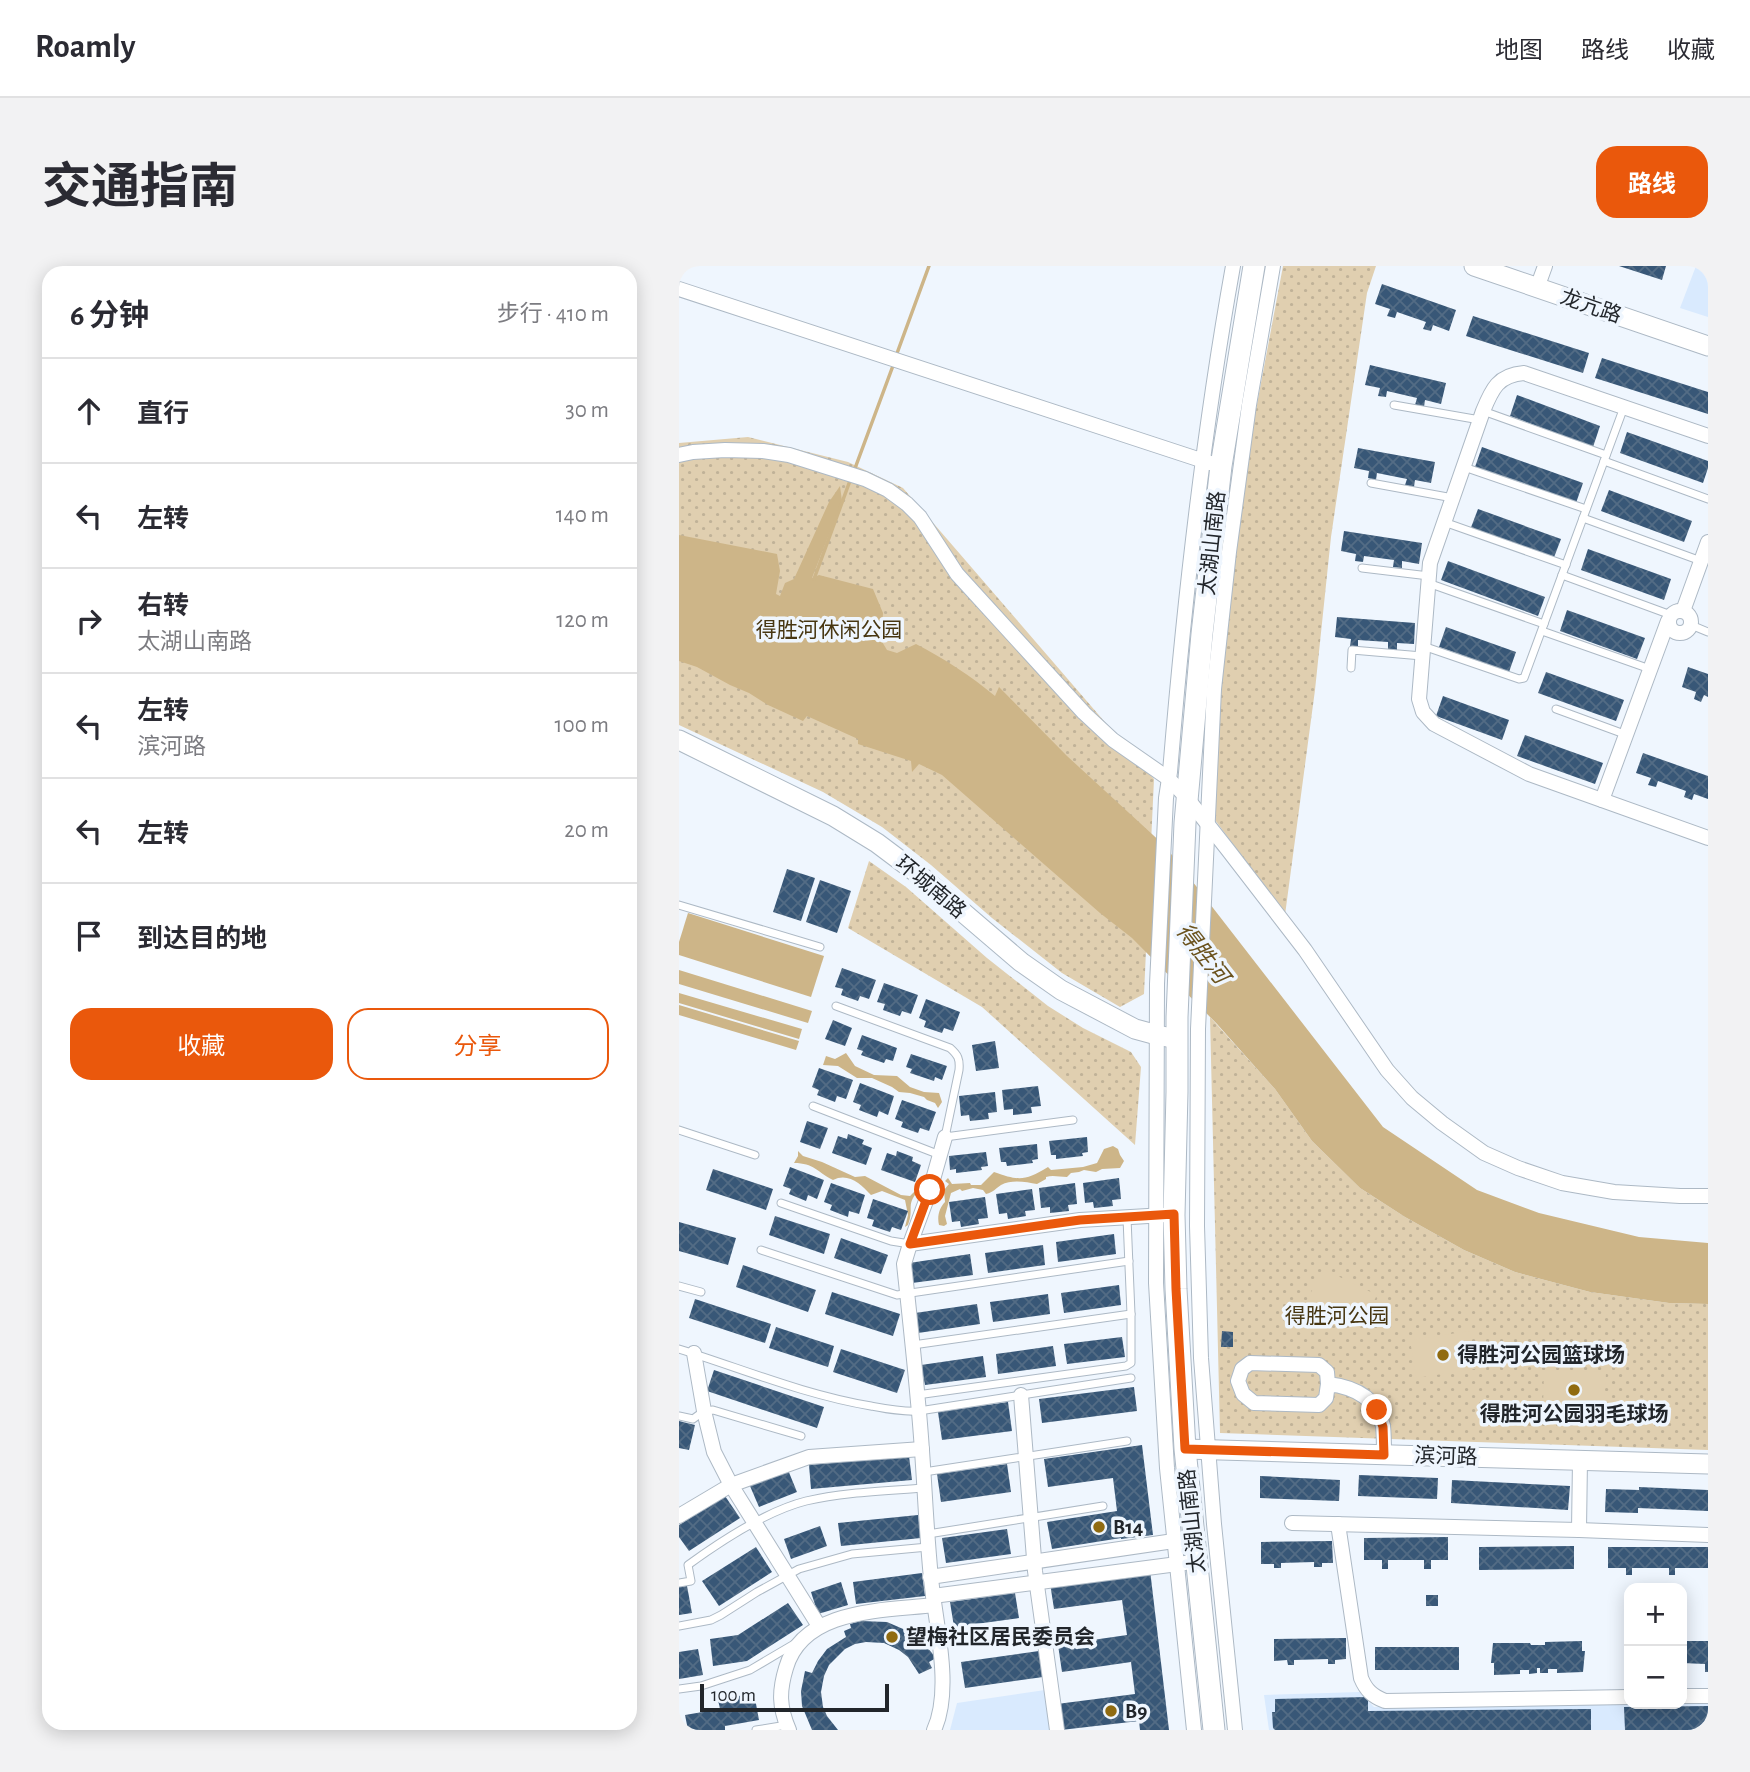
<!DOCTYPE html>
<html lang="zh">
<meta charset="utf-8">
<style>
body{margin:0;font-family:"Alegreya Sans","Noto Sans SC",sans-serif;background:#f2f2f3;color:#2b2b33}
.controls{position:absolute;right:21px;bottom:21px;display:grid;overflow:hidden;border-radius:14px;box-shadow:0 4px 18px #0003}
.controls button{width:63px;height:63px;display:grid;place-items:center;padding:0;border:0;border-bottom:2px solid #e1e1e2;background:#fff;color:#2b2b33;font:35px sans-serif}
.scale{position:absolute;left:21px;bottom:18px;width:189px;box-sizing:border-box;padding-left:7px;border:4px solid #22262b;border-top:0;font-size:19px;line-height:24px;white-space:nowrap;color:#22262b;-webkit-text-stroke:5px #eff6fe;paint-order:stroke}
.stop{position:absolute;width:21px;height:21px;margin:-16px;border:5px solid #ea580c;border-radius:50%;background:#fff}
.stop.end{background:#ea580c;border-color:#fff;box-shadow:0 2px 7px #0008}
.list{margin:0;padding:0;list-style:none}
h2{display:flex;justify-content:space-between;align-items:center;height:91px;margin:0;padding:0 28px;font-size:30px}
h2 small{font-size:23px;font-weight:400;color:#7c7c81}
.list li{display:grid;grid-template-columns:46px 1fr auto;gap:21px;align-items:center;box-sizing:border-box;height:105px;padding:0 28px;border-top:2px solid #e1e1e2}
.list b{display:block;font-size:26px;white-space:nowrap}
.list p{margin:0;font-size:23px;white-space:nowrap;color:#7c7c81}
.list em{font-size:23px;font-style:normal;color:#7c7c81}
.actions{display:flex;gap:14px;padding:21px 28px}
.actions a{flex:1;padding:16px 0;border:2px solid #ea580c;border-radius:21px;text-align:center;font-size:24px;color:#ea580c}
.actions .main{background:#ea580c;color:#fff}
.icon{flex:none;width:38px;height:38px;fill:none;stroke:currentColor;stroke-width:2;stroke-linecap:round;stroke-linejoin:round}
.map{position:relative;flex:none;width:1029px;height:1464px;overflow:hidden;border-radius:21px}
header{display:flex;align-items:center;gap:42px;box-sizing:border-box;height:98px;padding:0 35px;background:#fff;border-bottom:2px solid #e1e1e2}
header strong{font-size:33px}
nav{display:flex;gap:38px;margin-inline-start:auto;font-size:24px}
.intro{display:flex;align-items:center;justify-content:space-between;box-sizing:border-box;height:168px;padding:0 42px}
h1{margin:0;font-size:49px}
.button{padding:18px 32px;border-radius:21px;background:#ea580c;color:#fff;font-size:24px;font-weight:700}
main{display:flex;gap:42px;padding:0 42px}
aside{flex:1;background:#fff;border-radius:21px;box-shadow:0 4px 18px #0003}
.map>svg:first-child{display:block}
.built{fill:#d9eafe}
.grass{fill:url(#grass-dots)}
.pitch{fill:#e0cfb0}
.water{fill:#cdb588}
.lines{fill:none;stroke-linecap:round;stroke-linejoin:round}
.stream{stroke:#cdb588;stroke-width:3.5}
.building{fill:url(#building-cross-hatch)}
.lane-casing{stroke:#adb9c5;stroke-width:9}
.street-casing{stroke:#adb9c5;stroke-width:16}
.secondary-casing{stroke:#adb9c5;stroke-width:21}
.primary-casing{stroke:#adb9c5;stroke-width:23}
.lane{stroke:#fff;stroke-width:7}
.street{stroke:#fff;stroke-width:14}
.secondary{stroke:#fff;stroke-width:19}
.primary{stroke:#fff;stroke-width:21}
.route{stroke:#ea580c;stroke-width:9}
.poi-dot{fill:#906b11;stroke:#eff6fe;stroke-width:2.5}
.labels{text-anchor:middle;stroke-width:7;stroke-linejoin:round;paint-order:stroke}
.street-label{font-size:21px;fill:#22262b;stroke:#eff6fe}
.park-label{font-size:21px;fill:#473611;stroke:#eff6fe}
.poi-label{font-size:21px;font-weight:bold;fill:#22262b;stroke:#eff6fe;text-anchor:start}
.water-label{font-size:23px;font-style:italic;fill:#6b531e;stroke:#eff6fe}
</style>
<header>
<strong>Roamly</strong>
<nav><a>地图</a><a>路线</a><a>收藏</a></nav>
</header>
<div class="intro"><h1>交通指南</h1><a class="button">路线</a></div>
<main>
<aside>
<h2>6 分钟<small>步行 · 410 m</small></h2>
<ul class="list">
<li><svg class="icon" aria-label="ahead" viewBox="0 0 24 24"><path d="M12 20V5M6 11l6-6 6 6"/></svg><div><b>直行</b></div><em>30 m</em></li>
<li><svg class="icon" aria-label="left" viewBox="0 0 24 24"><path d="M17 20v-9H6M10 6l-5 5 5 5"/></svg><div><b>左转</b></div><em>140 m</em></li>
<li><svg class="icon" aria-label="right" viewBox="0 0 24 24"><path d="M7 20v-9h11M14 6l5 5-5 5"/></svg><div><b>右转</b><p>太湖山南路</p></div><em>120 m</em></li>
<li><svg class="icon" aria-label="left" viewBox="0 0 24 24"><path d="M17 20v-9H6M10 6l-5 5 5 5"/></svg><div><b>左转</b><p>滨河路</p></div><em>100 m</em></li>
<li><svg class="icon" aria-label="left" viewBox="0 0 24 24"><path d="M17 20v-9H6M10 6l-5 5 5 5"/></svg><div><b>左转</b></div><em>20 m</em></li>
<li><svg class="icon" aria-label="arrive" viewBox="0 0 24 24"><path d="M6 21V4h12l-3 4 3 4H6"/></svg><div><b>到达目的地</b></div></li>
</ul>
<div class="actions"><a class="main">收藏</a><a>分享</a></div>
</aside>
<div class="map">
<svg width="1029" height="1464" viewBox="0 0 1029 1464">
<defs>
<pattern id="grass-dots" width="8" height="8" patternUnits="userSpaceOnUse" patternTransform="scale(1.75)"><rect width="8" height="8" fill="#e0cfb0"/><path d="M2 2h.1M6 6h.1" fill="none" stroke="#c0b298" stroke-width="1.8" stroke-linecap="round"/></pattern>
<pattern id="building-cross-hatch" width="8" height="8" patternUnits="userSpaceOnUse" patternTransform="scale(1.75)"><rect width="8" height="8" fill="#385777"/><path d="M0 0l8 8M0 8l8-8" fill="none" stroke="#536c85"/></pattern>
</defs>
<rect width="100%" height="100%" fill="#eff6fe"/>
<g class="built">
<path d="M1017,0H1029V51L1001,42Z"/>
<path d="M366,1424L371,1464H271L278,1437Z"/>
<path d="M681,1426L695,1441L950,1436V1438H1003V1435L1029,1434V1464H590L585,1429Z"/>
</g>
<g class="grass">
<path d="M604,0H697L688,27L652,271L636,424L606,649L525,539L565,207Z"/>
<path d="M69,171L169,196L224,222L475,513L465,728L441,741L383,707L313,652L252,599L203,561L144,526L0,459V177Z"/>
<path d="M190,595L227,621L308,692L369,740L404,762L452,786L462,801L456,879L303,741L169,662Z"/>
<path d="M531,751L596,823L633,875L681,922L726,951L785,984L836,1006L911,1026L990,1037L1029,1038V1184L541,1167Z"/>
</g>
<g class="pitch">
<path d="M644,1003L698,1029L682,1061L628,1034Z"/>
<path d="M791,1065L796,1103L737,1112L731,1074Z"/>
<path d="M865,1104L927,1106L925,1144L864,1142Z"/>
</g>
<g class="water">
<path d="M161,220L163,235L133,312L140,309L194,323L204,347L202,374L208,384L218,387L237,378C266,393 292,410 316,430L320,421L388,490L486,580L704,861L798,924L860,947L960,971L1029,977V1038L990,1037L911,1026L836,1006L785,984L726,951L681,922L633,875L596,823L538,758L453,672L421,647L263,509L240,498L233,506L232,495L179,478V473L128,450L124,455L89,439L70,427L51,419L18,401L0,395V269L98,288L101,305L97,328L101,330L106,317L115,313L150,236Z"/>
<path d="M9,647L145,690L132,731L0,689V676Z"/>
<path d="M0,704L133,745L129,757L0,718Z"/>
<path d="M0,727L123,763L120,773L0,737Z"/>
<path d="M0,739L120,775L117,784L0,749Z"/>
<path d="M167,787L176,800L195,809L218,810L231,821L245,826L260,827L263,836L259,842L256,837L248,834L245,831L231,827L220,826L213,821L193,812H178L159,800L144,799L147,790L156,793Z"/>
<path d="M434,880L439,883L441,889L445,895L441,902L423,903L417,906L405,904L400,906L392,907L388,911C380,911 374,909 367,911V913L358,918C347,916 333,913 322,919C316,923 315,926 307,928L304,924L294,922L283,925L281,923L272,927L266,950L268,958L265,960L260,959C258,951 260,942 266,936L265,924L270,918L266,915L269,912L273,918L291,917L292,919H302L315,906C340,915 346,915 369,901L372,904L404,901L418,897L425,883Z"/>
<path d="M119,885L124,890L143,896L176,911L186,910L222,929L231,930L238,923L239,917H241L242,922C225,939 236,941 229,959L226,961L229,949L226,934L203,925L192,929C182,918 169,906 154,914C138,906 135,897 115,897L119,890Z"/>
</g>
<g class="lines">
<g class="stream">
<path d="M217,90L250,0"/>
<path d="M175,205L215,97"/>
<path d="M135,313L172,212"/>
</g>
</g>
<g class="building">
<path d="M940,0H987L983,14Z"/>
<path d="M703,18L777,44L770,65L754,59L752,65L744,63L747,56L718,46L716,52L708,50L711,43L696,38Z"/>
<path d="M794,50L910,87L904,107L787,70Z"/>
<path d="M923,92L1029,126V148L916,112Z"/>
<path d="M691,99L767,117L762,138L746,134L745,141L736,139L738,132L708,125L707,131L699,130L701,122L686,119Z"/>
<path d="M838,129L921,160L914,181L831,150Z"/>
<path d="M948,166L1029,195V202L1024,217L941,187Z"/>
<path d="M803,181L904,217L897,237L796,201Z"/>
<path d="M679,182L756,196L752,217L736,214L735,221L726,219L728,213L698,207L697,214L689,212L690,205L675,202Z"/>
<path d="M930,224L1013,255L1005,276L922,245Z"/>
<path d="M799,243L882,273L874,294L791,264Z"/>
<path d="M665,265L743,277L740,298L723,295V302L714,301L715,294L685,290L684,296L676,295L677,288L662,285Z"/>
<path d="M909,283L992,313L985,334L902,304Z"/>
<path d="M769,295L866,331L859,350L762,314Z"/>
<path d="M888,344L966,372L958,393L881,365Z"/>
<path d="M658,351L736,357L735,378L718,377V384L709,383V376L679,374V381L671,380L672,373L656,371Z"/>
<path d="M767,361L837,386L830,406L760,381Z"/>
<path d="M1009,401L1029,408V431L1025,429L1022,436L1015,433L1017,426L1003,421Z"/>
<path d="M867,406L945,434L937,455L859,427Z"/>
<path d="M764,430L830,454L823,474L757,450Z"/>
<path d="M846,469L924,497L916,518L838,490Z"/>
<path d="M964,487L1029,510V533L1015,528L1013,534L1005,531L1007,525L979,515L977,521L969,519L972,512L957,507Z"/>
<path d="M108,603L136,612L122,655L94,646Z"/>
<path d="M141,614L172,625L158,667L127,656Z"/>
<path d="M163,702L197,714L190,733L181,730L179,735L162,729L164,723L156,721Z"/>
<path d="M205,717L239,729L232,748L223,745L221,750L204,744L206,738L198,736Z"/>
<path d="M247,733L281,746L274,765L265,762L263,767L245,761L247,755L240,752Z"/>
<path d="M154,754L173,762L166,780L146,773Z"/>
<path d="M183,769L218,782L214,795L207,793L205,797L182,789L184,785L178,783Z"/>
<path d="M316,775L320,802L297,805L293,779Z"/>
<path d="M232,788L268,800L263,814L256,811L255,815L231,807L233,803L227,801Z"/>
<path d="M140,802L174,814L167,833L158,830L156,836L138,829L140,824L133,821Z"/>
<path d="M181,817L215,830L209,849L200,845L198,851L180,844L182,839L174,836Z"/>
<path d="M359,820L362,840L352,841L353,847L334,849V843L325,844L323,824Z"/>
<path d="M316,826L318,846L309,847L310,853L291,855L290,849L282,850L280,830Z"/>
<path d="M223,834L257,846L250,865L241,862L239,867L222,861L224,856L216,853Z"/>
<path d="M128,855L149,862L141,883L121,876Z"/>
<path d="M169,868L185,874L183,878L193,882L187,899L153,887L159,870L168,873Z"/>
<path d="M408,871L409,886L403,887L404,890L377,893V889H372L370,875Z"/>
<path d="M358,878L359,893L353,894L354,897L328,900L327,896H322L320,882Z"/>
<path d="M218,885L234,891L233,895L242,899L236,916L202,904L208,887L217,890Z"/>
<path d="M307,886L309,900L302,901L303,904L277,907V903L271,904L270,890Z"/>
<path d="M111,901L145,914L138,933L129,929L127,935L110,928L112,923L104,920Z"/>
<path d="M34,903L94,923L87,944L27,924Z"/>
<path d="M440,912L442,933L433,934L434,940L415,942L414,936L406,937L404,917Z"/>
<path d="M152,917L186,929L180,948L170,945L169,951L151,944L153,939L145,936Z"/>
<path d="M396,917L398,938L389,939L390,945L371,947V941L362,942L360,922Z"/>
<path d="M353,923L356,944L346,945L347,950L329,953L328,947L320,948L317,928Z"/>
<path d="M306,931L309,952L299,953L300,958L282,961L281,955L273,956L270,936Z"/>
<path d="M194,933L229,945L222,964L213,961L211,966L193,960L195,954L188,952Z"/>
<path d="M96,950L151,968L145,988L90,969Z"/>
<path d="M0,956L57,972L49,999L0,985Z"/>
<path d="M435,968L437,988L379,996L377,976Z"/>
<path d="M162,972L209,989L202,1008L155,992Z"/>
<path d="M364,979L366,999L309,1007L306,987Z"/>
<path d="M291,988L294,1009L233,1017L230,997Z"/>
<path d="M64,999L137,1024L129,1046L57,1021Z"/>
<path d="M440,1019L442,1039L385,1047L382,1027Z"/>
<path d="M153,1026L221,1048L214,1070L146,1048Z"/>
<path d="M369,1028L371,1048L314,1056L311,1036Z"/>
<path d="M16,1033L92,1058L86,1077L10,1052Z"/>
<path d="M298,1038L301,1058L239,1067L236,1047Z"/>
<path d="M97,1061L155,1080L149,1101L90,1082Z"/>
<path d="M543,1065L554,1066V1081H542Z"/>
<path d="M443,1071L446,1091L388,1098L385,1078Z"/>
<path d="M374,1080L377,1100L319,1108L317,1088Z"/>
<path d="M162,1083L226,1104L218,1127L154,1106Z"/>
<path d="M304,1090L307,1111L246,1119L242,1099Z"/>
<path d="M35,1104L145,1141L138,1162L28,1125Z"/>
<path d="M455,1121L458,1145L363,1157L360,1133Z"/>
<path d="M329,1136L333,1165L263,1174L259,1146Z"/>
<path d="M0,1155L16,1159L10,1184L0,1182Z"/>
<path d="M463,1179L474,1269L442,1273V1272L373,1283L368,1256L438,1245L434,1212L369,1221L365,1193Z"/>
<path d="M230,1190L233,1214L132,1223L130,1199Z"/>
<path d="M328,1198L332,1226L262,1236L258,1208Z"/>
<path d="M109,1204L118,1226L80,1241L71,1220Z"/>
<path d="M680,1209L759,1212L758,1233L679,1230Z"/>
<path d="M581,1210L661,1214L660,1235L581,1232Z"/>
<path d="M773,1214L891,1220L889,1244L772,1237Z"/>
<path d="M960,1221L1029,1224V1245L959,1242V1247L926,1246L927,1223L960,1224Z"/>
<path d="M46,1230L61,1252L10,1285L0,1271V1259Z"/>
<path d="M239,1249L242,1272L162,1280L159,1257Z"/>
<path d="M141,1260L148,1280L112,1293L105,1273Z"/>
<path d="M328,1263L332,1288L267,1297L263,1272Z"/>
<path d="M769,1271V1294H752V1303H745V1294H709V1303H703V1294H685V1272Z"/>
<path d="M653,1275L654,1297H643V1301H635V1296L602,1297V1302H595V1298H582V1276Z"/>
<path d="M895,1280V1303L800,1304V1281Z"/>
<path d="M77,1281L93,1306L40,1340L23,1315Z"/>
<path d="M929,1281H1029V1302H996V1309H990V1302H953V1309H947V1302H929Z"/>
<path d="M471,1304L490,1464H461L460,1455L382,1464L378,1438L456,1428L452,1396L383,1406L379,1379L448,1369L443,1334L375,1343L371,1317Z"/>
<path d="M243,1307L246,1330L177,1338L174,1316Z"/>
<path d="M162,1316L169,1339L139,1348L132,1326Z"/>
<path d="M8,1320L13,1347L0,1349V1321Z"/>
<path d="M336,1327L340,1352L275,1361L271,1336Z"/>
<rect x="747" y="1329" width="12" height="11"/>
<path d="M109,1337L124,1359L68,1395L34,1400L31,1373L59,1369Z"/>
<path d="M182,1355L208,1356L231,1366L244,1376L257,1392L250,1396L253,1402L240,1408L229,1391L220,1384L205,1377L187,1376L176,1378L166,1383L150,1399L145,1410L142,1426L144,1441L148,1450L159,1464H133L123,1440L122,1425L126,1405L133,1407L139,1395L148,1383L167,1371L165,1365L172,1362L171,1358Z"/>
<path d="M667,1372V1393L656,1394V1398H649V1393L615,1394V1399H609L608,1394L595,1395V1373Z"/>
<path d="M903,1375V1385H906L904,1406L878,1407V1403H869V1407H861V1402H858V1407L850,1408V1404H841V1408L815,1409V1397H812L814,1377H851L852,1379H866V1376Z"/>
<path d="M1003,1375H1029V1406H1026V1398L1003,1397Z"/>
<rect x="696" y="1381" width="84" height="23"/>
<path d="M19,1383L24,1409L0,1413V1386Z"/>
<path d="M360,1385L364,1411L286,1422L282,1396Z"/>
<path d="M75,1427L80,1454L46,1460V1464H9L6,1449L41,1443L39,1434Z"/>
<path d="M689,1431V1445L912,1443V1464H596L594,1462L593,1446H596V1433Z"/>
<path d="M1029,1440V1464H946L945,1441Z"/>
</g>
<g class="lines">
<defs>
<g id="lane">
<path d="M715,139L801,154"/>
<path d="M804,145L927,189"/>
<path d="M925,195L1029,233"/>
<path d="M785,201L907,243"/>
<path d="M692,217L774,232"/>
<path d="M904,252L1022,295"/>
<path d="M765,256L887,299"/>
<path d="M683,302L750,310"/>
<path d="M883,309L992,349"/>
<path d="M749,317L865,358"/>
<path d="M1012,359L1029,366"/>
<path d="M863,365L971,403"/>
<path d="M744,380L840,413L845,412L945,141"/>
<path d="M672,402L673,384L743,390"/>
<path d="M877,443L948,469"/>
<path d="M0,639L141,681"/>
<path d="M157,740L271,782C279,789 281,793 280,804L266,871L394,854"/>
<path d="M134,840L261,889"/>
<path d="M0,864L76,889"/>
<path d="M102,937L212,975L231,978"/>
<path d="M82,984L218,1029L450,995"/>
<path d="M0,1020L22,1026"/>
<path d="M234,1079L452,1048"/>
<path d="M0,1083C64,1103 126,1129 192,1140C208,1143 223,1146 240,1145L452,1112"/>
<path d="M238,1129L447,1100L452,1097V1048L448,952"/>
<path d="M0,1150L14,1153L25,1145L34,1144L122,1170"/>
<path d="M245,1206L448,1175"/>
<path d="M249,1268L424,1240"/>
<path d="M0,1317L12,1315L9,1299C42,1275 87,1245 127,1235C165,1226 206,1225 245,1222"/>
<path d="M0,1360L32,1354L42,1349L78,1326L120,1303L173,1288L249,1281"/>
<path d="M0,1423L22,1420L71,1404L115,1378"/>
<path d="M77,1464L108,1459"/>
</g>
<g id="street">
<path d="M858,22L866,0"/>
<path d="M0,23L531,197"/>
<path d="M1029,170L845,107C819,109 813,123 804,145L751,297L740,433L744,446L755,458L850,508L1029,572"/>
<path d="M0,189L14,186L46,184L84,185L110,189L186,213L209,224L228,238L241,251L278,308L405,447L434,474L490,513L508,532L549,584L626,684L708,804L733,832L763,857L805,887L839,902L883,917L935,926L1001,930H1029"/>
<circle cx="1001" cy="356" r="11"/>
<path d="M1004,345L1029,276"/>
<path d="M923,534L989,355"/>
<path d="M231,978L401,954L486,949"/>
<path d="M15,1087L25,1145L35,1186L52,1219L140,1360"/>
<path d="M649,1118L647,1132L640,1139L575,1137L564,1128L559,1115L563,1103L571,1097L640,1099L648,1106L649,1118C676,1121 698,1132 704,1160C705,1169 705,1179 705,1189"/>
<path d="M342,1129L356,1305L378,1464"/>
<path d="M0,1250L52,1219L130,1191L243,1183"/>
<path d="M613,1257L900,1264L1029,1269"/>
<path d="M659,1258L682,1412C687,1424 693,1430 706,1435L950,1431"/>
<path d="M900,1264L901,1194"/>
<path d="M251,1311L515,1272"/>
<path d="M254,1330L506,1297"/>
<path d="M1003,1430H1029"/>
<path d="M110,1464C100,1441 100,1425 107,1402C124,1342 205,1345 255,1339"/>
<path d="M255,1464C274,1423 256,1356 252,1312C246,1253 245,1194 239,1136C235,1090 230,1044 225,998L231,978L251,924L266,871"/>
<path d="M515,1464L488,1202L477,1017L478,718L487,532L491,506C505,336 524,167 554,0"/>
<path d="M556,1464L535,1258L522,1092L518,960L519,763L535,423L550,286L570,139L594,0"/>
</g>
<g id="secondary">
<path d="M795,0L1029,80"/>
<path d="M0,474L154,550L198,577L238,607L342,696L382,724L456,763L478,769L498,773"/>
<path d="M506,1183L1029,1198"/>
</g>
<path id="primary" d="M535,1464L506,1183L497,1023L495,949L498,826V751L506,557L523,368L542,200L575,0"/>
</defs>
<use href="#lane" class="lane-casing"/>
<use href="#street" class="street-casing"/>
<use href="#secondary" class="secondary-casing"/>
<use href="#primary" class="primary-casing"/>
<use href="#lane" class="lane"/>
<use href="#street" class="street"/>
<use href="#secondary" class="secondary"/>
<use href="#primary" class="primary"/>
</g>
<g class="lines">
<path class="route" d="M251,924L231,978L401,954L495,948L497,1023L506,1183L705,1189L704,1161L698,1144"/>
</g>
<g class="poi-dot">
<circle cx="764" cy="1089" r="7"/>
<circle cx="895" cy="1124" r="7"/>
<circle cx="420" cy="1261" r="7"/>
<circle cx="213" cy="1371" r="7"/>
<circle cx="432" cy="1445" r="7"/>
</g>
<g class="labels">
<g class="street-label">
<text transform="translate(912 40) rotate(19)" y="7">龙亢路</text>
<text transform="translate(533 277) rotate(-84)" y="7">太湖山南路</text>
<text transform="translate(252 621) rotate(40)" y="7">环城南路</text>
<text transform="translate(767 1190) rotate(2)" y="7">滨河路</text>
<text transform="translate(513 1255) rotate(-96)" y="7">太湖山南路</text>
</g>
<g class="park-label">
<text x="150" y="371">得胜河休闲公园</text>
<text x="658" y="1057">得胜河公园</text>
</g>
<g class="poi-label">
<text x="778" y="1096">得胜河公园篮球场</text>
<text x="895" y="1155" text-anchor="middle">得胜河公园羽毛球场</text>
<text x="434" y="1268">B14</text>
<text x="227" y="1378">望梅社区居民委员会</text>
<text x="446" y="1452">B9</text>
</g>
<g class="water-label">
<text transform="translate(524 687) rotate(52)" y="8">得胜河</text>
</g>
</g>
</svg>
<div class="controls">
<button>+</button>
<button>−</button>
</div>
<div class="scale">100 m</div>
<div class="stop" style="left:251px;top:924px"></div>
<div class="stop end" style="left:698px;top:1144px"></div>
</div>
</main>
